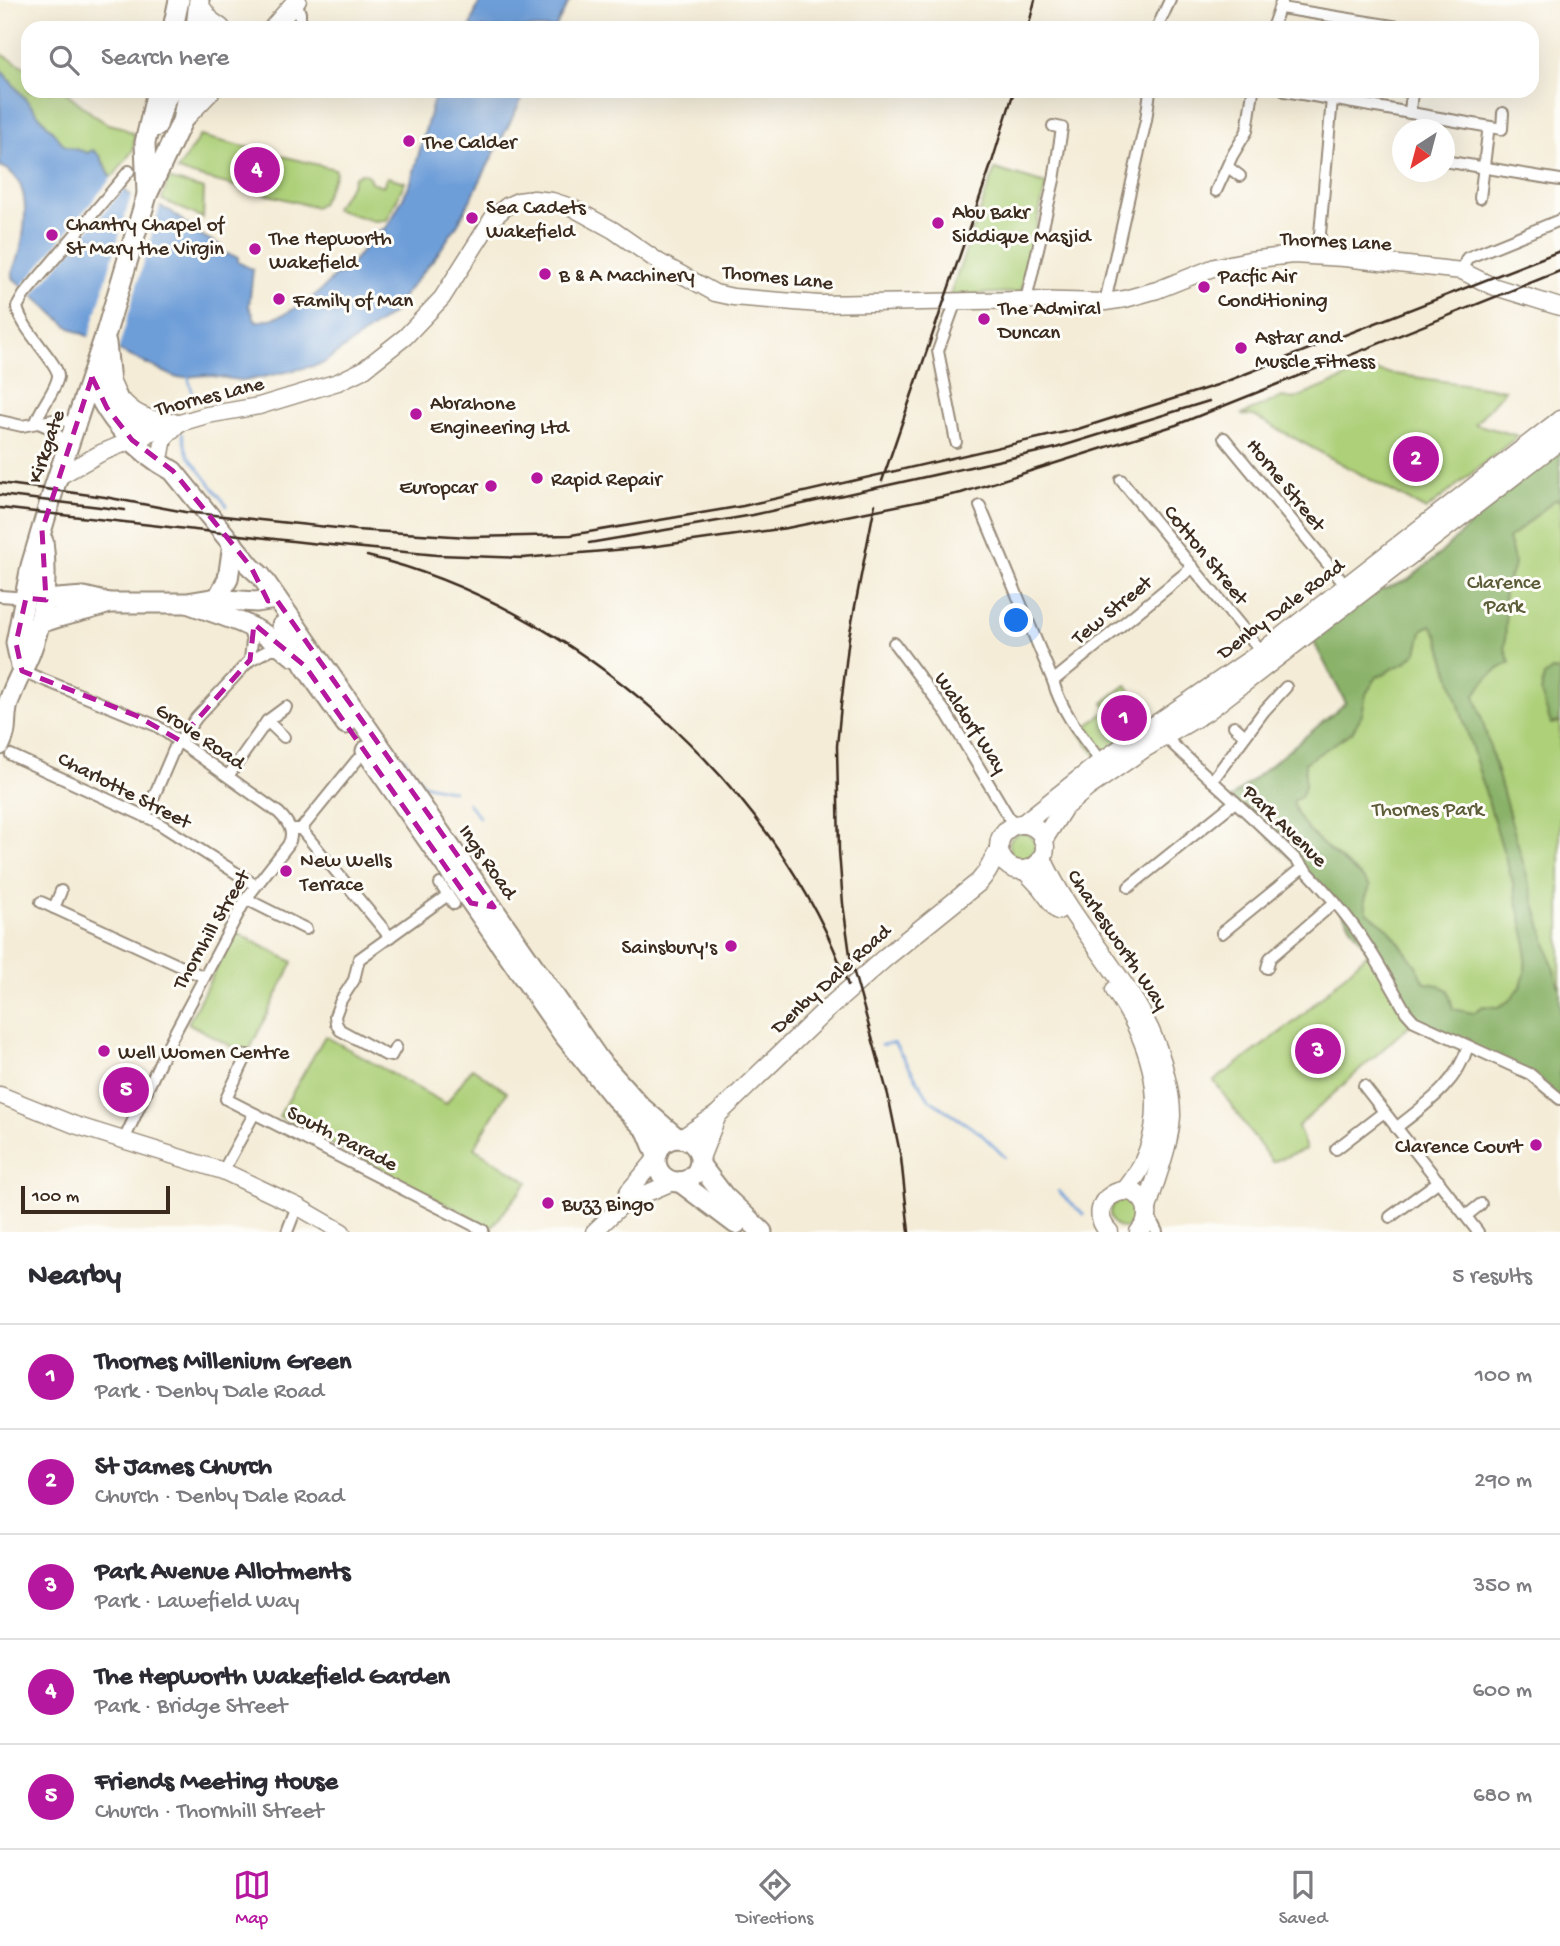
<!DOCTYPE html>
<meta charset="utf-8">
<style>
body{margin:0;font-family:"Gochi Hand",sans-serif;background:#f7f7f7;color:#2b2b33}
.compass{position:absolute;left:1392px;top:119px;width:63px;height:63px;border-radius:50%;background:#fff;box-shadow:0 7px 28px #0002;rotate:216deg}
.scale{position:absolute;left:21px;bottom:18px;width:149px;box-sizing:border-box;padding-left:7px;border:4px solid #3b2a1e;border-top:0;font-size:19px;line-height:24px;white-space:nowrap;color:#3b2a1e;-webkit-text-stroke:5px #fdfcf7;paint-order:stroke}
.you{position:absolute;left:1017px;top:621px;width:24px;height:24px;margin:-18px;border:5px solid #fff;border-radius:50%;background:#1a73e8;box-shadow:0 0 0 10px #1a73e833}
.badge{display:grid;place-items:center;width:46px;height:46px;border-radius:50%;background:#b5179e;color:#fff;font-size:23px;font-weight:700}
.pin{position:absolute;translate:-50% -50%;border:4px solid #fff;box-shadow:0 2px 7px #0006}
.list{margin:0;padding:0;list-style:none}
h2{display:flex;justify-content:space-between;align-items:center;height:91px;margin:0;padding:0 28px;font-size:30px}
h2 small{font-size:23px;font-weight:400;color:#7c7c81}
.list li{display:grid;grid-template-columns:46px 1fr auto;gap:21px;align-items:center;box-sizing:border-box;height:105px;padding:0 28px;border-top:2px solid #e1e1e2}
.list b{display:block;font-size:26px;white-space:nowrap}
.list p{margin:0;font-size:23px;white-space:nowrap;color:#7c7c81}
.list em{font-size:23px;font-style:normal;color:#7c7c81}
.icon{flex:none;width:38px;height:38px;fill:none;stroke:currentColor;stroke-width:2;stroke-linecap:round;stroke-linejoin:round}
.map{position:relative;flex:none;width:1560px;height:1232px;overflow:hidden}
.search{position:absolute;background:#fff;box-shadow:0 7px 28px #0002;left:21px;right:21px;top:21px;height:77px;display:flex;align-items:center;gap:18px;box-sizing:border-box;padding:0 24px;border-radius:21px;color:#7c7c81;font-size:26px}
.sheet{height:616px;background:#fff}
nav{display:flex;justify-content:space-around;align-items:center;box-sizing:border-box;height:98px;border-top:2px solid #e1e1e2;background:#fff;font-size:19px;color:#7c7c81}
nav a{display:grid;justify-items:center;gap:4px}
nav .on{color:#b5179e}
.map>svg:first-child{display:block}
.green{fill:#add079;stroke:#747d4c;stroke-width:2}
.forest{fill:#8ab269;stroke:#626e44;stroke-width:2;fill-rule:evenodd}
.water{fill:#6e9ed8;stroke:#54647b;stroke-width:2}
.pier{fill:#f4ecd7}
.lines{fill:none;stroke-linecap:round;stroke-linejoin:round}
.stream{stroke:#6e9ed8;stroke-width:2.5}
.street-casing{stroke:#988b7a;stroke-width:14}
.secondary-casing{stroke:#988b7a;stroke-width:19}
.primary-casing{stroke:#988b7a;stroke-width:21}
.highway-casing{stroke:#988b7a;stroke-width:23}
.street{stroke:#fff;stroke-width:10}
.secondary{stroke:#fff;stroke-width:16}
.primary{stroke:#fff;stroke-width:18}
.highway{stroke:#fff;stroke-width:19}
.rail{stroke:#3b2a1e;stroke-width:2.5}
.marked{fill:none;stroke:#b5179e;stroke-width:5;stroke-dasharray:14 9;stroke-linejoin:round}
.poi-dot{fill:#b5179e;stroke:#fdfcf7;stroke-width:2.5}
.labels{text-anchor:middle;stroke-width:6;stroke-linejoin:round;paint-order:stroke}
.poi-label{font-size:21px;fill:#3b2a1e;stroke:#fdfcf7;text-anchor:start}
.street-label{font-size:21px;fill:#3b2a1e;stroke:#fdfcf7}
.park-label{font-size:21px;fill:#5d5c39;stroke:#fdfcf7}
</style>
<div class="map">
<svg width="1560" height="1232" viewBox="0 0 1560 1232">
<rect width="100%" height="100%" fill="#fdfcf7"/>
<filter id="ink" filterUnits="userSpaceOnUse"><feTurbulence type="fractalNoise" baseFrequency=".0143" numOctaves="2"/><feDisplacementMap in="SourceGraphic" scale="14" xChannelSelector="R" yChannelSelector="G"/><feConvolveMatrix kernelMatrix="1 2 1 2 8 2 1 2 1" color-interpolation-filters="sRGB"/></filter>
<filter id="wash" filterUnits="userSpaceOnUse"><feTurbulence type="fractalNoise" baseFrequency=".00686" numOctaves="4" result="noise"/><feDisplacementMap in="SourceGraphic" scale="28" xChannelSelector="R" yChannelSelector="G"/><feGaussianBlur stdDeviation="1.57" result="paint"/><feColorMatrix in="noise" values="0 0 0 0 0 0 0 0 0 0 0 0 0 0 0 0 0 1.4 0 .05"/><feComposite in="paint" operator="in"/></filter>
<g filter="url(#wash)">
<rect width="100%" height="100%" fill="#f4ecd7"/>
<g class="green">
<path d="M0,53L28,69V91H64L95,116L108,124L121,127L135,135L133,150L112,178L100,156L71,150L64,145L0,69Z"/>
<path d="M200,136L335,169L336,173L321,204L315,207L177,171Z"/>
<path d="M995,169L1046,184L1021,292L950,295Z"/>
<path d="M361,173L368,175L371,182L383,186L387,177L405,182L387,220L374,221L334,209L352,184L354,177Z"/>
<path d="M168,179L204,189L203,218L162,200Z"/>
<path d="M1365,370L1505,390L1475,424L1518,436L1426,510L1254,416L1241,415L1282,397L1294,399Z"/>
<path d="M1560,451V1099L1530,1074L1414,1021L1298,1126L1306,1149L1272,1162L1214,1081L1297,1020L1371,950L1335,902L1231,798L1346,703L1316,646L1408,581L1440,554L1471,524Z"/>
<path d="M1126,685L1157,726L1101,762L1079,732L1108,710L1103,703Z"/>
<circle cx="1022" cy="846" r="13"/>
<path d="M235,932L293,962L247,1055L188,1023Z"/>
<path d="M325,1036L446,1104L472,1068L507,1092L474,1148L528,1182L491,1228L279,1116Z"/>
<circle cx="1124" cy="1214" r="14"/>
</g>
<g class="forest">
<path d="M1560,440V501L1556,499L1508,539C1516,562 1517,568 1503,587L1506,620L1505,648L1510,663C1494,670 1484,679 1475,695L1560,991V1099L1530,1074L1414,1021L1335,902L1231,798L1346,703L1309,633L1369,595L1408,580L1440,554L1471,524L1473,506ZM1431,625L1438,636L1513,883L1526,941L1525,974L1520,987L1510,1000L1498,1007L1483,1006L1473,1013L1453,1009L1448,990L1439,985L1425,983L1417,967L1389,929L1367,912L1365,900L1370,886C1349,862 1298,834 1293,801L1301,797L1305,786V763L1352,732L1362,715L1366,694L1377,677L1406,662L1417,652L1423,629Z"/>
<path d="M1552,670L1560,671V722L1551,724L1541,693L1544,676Z"/>
</g>
<g class="water">
<path d="M482,0H570L555,28H470L477,7Z"/>
<path d="M0,69L64,145C73,151 80,148 87,153L93,150L100,156L109,175L129,194L171,211L197,233L221,246L219,252L238,257V262L253,270L249,306L256,321C281,321 320,296 334,276L343,274L377,232L386,228L392,219L411,182L436,91H526L459,222L437,255L395,306L396,311L322,364L245,381L206,375L177,378L70,328L13,278C12,264 17,264 20,252C26,224 33,178 0,166Z"/>
</g>
<g class="pier">
<path d="M114,175L126,187L30,298L20,289Z"/>
<path d="M132,192L161,203L117,354L88,341Z"/>
</g>
<g class="lines">
<g class="stream">
<path d="M188,377L193,394"/>
<path d="M182,434L188,455L227,506"/>
<path d="M403,757L423,784L453,791"/>
<path d="M468,803L479,817"/>
<path d="M881,1045L894,1043L930,1100L980,1133L1005,1157"/>
<path d="M1058,1191L1084,1215"/>
</g>
</g>
</g>
<g filter="url(#ink)">
<g class="lines">
<defs>
<g id="street">
<path d="M296,1L300,13V28"/>
<path d="M1281,8L1405,28"/>
<path d="M1157,28L1170,0"/>
<path d="M1272,28L1282,0"/>
<path d="M1285,91L1502,129L1503,113"/>
<path d="M1410,113L1412,91"/>
<path d="M1444,161L1560,180"/>
<path d="M1228,167L1240,176"/>
<path d="M1216,191L1232,156L1247,131L1253,91"/>
<path d="M1480,198L1488,133"/>
<path d="M1318,256L1332,99"/>
<path d="M1462,271L1467,258L1560,220"/>
<path d="M1026,300L1054,180L1062,128L1053,126"/>
<path d="M956,301L938,351L956,442"/>
<path d="M1105,302L1146,120L1150,91"/>
<path d="M0,421L22,426L58,419L77,424"/>
<path d="M36,422C41,406 55,392 58,377C60,364 22,331 17,307L24,295L129,171"/>
<path d="M36,422L50,428L69,446"/>
<path d="M1224,438L1346,586"/>
<path d="M1121,480L1262,652"/>
<path d="M980,506L1053,681C1062,713 1082,736 1101,762"/>
<path d="M0,596L29,598"/>
<path d="M248,625L252,641L250,660"/>
<path d="M894,643L947,714L1014,826"/>
<path d="M22,671L157,726L279,813C289,823 295,833 288,845L246,899L165,1051L124,1140"/>
<path d="M1053,681L1193,567"/>
<path d="M267,721L284,737"/>
<path d="M1234,726L1245,736"/>
<path d="M1164,736C1221,791 1282,840 1333,900C1363,934 1384,973 1406,1012L1414,1021L1530,1074L1560,1099"/>
<path d="M11,755L155,821L255,885"/>
<path d="M228,776L267,721L286,707"/>
<path d="M1212,781L1264,711L1286,687"/>
<path d="M145,817L175,747L197,717L250,660L271,649H283"/>
<path d="M294,829H301L357,760"/>
<path d="M301,829L390,937"/>
<path d="M440,884L454,904"/>
<path d="M1129,887L1235,802"/>
<path d="M246,899L306,929"/>
<path d="M41,902L204,977"/>
<path d="M54,908L61,891"/>
<path d="M1222,933L1303,867"/>
<path d="M1267,968L1270,958L1335,902"/>
<path d="M396,1047L391,1056L386,1055L340,1030L336,1023L335,1016L341,1000L354,980L359,959L448,895"/>
<path d="M247,1055L226,1099L483,1230L482,1232"/>
<path d="M1364,1086L1478,1232"/>
<path d="M1396,1128C1426,1104 1457,1084 1468,1046"/>
<path d="M1336,1149L1384,1112"/>
<path d="M223,1171L254,1114"/>
<path d="M1149,1216L1157,1232"/>
<path d="M1466,1216L1481,1204"/>
<path d="M1390,1217L1439,1181"/>
<path d="M287,1232L297,1206"/>
</g>
<g id="secondary">
<path d="M125,403C139,418 155,420 174,422"/>
<path d="M161,454L164,438L178,424"/>
<path d="M58,477L101,453L159,429L207,415L259,406L338,382L363,370L405,337L442,298L492,219L507,206L518,201L534,199L552,201L571,207L613,230L659,262L715,293L733,297L819,304L1026,300L1105,302L1125,299L1157,290L1215,267L1249,260L1293,255L1344,258L1462,271L1492,286L1560,307"/>
<path d="M0,1095L75,1125L223,1171L297,1206L342,1232"/>
<path d="M624,1203L628,1192L656,1159"/>
<path d="M594,1232L624,1203L675,1181"/>
</g>
<g id="primary">
<path d="M199,5L211,21L221,28"/>
<path d="M273,28L297,0"/>
<path d="M182,121L211,91"/>
<path d="M157,127L165,101L171,91"/>
<path d="M1023,824L1101,762L1262,652L1560,420"/>
<circle cx="1022" cy="847" r="23"/>
<path d="M1043,840L1064,807L1088,787L1143,749L1207,711L1560,440"/>
<path d="M1042,858C1076,937 1149,992 1166,1079C1169,1091 1171,1104 1171,1116C1169,1148 1155,1178 1147,1209"/>
<path d="M1025,870L1040,886L1058,910"/>
<path d="M1115,990C1158,1052 1176,1128 1125,1191"/>
<path d="M683,1138L717,1115L825,1011L886,957L979,882L987,872L999,850"/>
<path d="M700,1158L717,1115"/>
<path d="M1109,1232C1080,1201 1133,1173 1146,1206C1149,1216 1146,1225 1139,1232"/>
</g>
<g id="highway">
<path d="M173,28L179,0"/>
<path d="M196,28L199,0"/>
<path d="M147,194L145,143L157,91"/>
<path d="M106,343L110,382L119,402L144,435"/>
<path d="M92,377C103,416 138,452 173,471L251,567L261,576L599,1060L641,1107L677,1138"/>
<path d="M217,599L228,579L233,544"/>
<path d="M44,600L84,597L109,603H187L211,599L256,602L276,599"/>
<path d="M190,604C234,620 257,624 293,656"/>
<path d="M38,624C62,614 85,612 109,603"/>
<path d="M282,626L305,666L346,724"/>
<path d="M22,671L16,643L31,566L54,488L105,336L147,195L182,121L188,91"/>
<path d="M0,745C8,728 4,724 7,708C11,690 23,671 30,653C44,617 48,579 43,541"/>
<path d="M366,751L563,1034L615,1098L647,1131L657,1155"/>
<circle cx="678" cy="1160" r="22"/>
<path d="M700,1165L724,1196L762,1232"/>
<path d="M680,1182L736,1224"/>
</g>
</defs>
<use href="#street" class="street-casing"/>
<use href="#secondary" class="secondary-casing"/>
<use href="#primary" class="primary-casing"/>
<use href="#highway" class="highway-casing"/>
<use href="#street" class="street"/>
<use href="#secondary" class="secondary"/>
<use href="#primary" class="primary"/>
<use href="#highway" class="highway"/>
<g class="rail">
<path d="M1028,28L1035,0"/>
<path d="M882,481L992,162L1014,91"/>
<path d="M0,483L105,497L185,512L356,530L468,537L571,535L743,506L1078,429L1217,385L1560,251"/>
<path d="M0,495L125,510"/>
<path d="M875,504L849,637L841,705L837,746L839,851L843,904L851,962L888,1095L901,1158L909,1232"/>
<path d="M0,508L310,543L437,555L523,558L650,547L787,528L961,493L1176,425L1560,271"/>
<path d="M589,543L753,515L1056,448L1209,401"/>
<path d="M367,556C572,605 778,785 848,985"/>
</g>
</g>
</g>
<path class="marked" d="M92,377L107,408L132,440L173,471L251,567L268,601L276,599L494,907L471,903L305,666L254,624L250,660L179,740L137,716L22,671L16,643L26,598L46,600L42,530Z"/>
<g class="poi-dot">
<circle cx="409" cy="141" r="7"/>
<circle cx="472" cy="218" r="7"/>
<circle cx="938" cy="223" r="7"/>
<circle cx="52" cy="235" r="7"/>
<circle cx="255" cy="249" r="7"/>
<circle cx="545" cy="274" r="7"/>
<circle cx="1204" cy="287" r="7"/>
<circle cx="279" cy="299" r="7"/>
<circle cx="984" cy="319" r="7"/>
<circle cx="1241" cy="348" r="7"/>
<circle cx="416" cy="414" r="7"/>
<circle cx="537" cy="478" r="7"/>
<circle cx="491" cy="486" r="7"/>
<circle cx="286" cy="871" r="7"/>
<circle cx="731" cy="946" r="7"/>
<circle cx="104" cy="1051" r="7"/>
<circle cx="1536" cy="1145" r="7"/>
<circle cx="548" cy="1203" r="7"/>
</g>
<g class="labels">
<g class="poi-label">
<text x="423" y="148">The Calder</text>
<text x="486" y="213">Sea Cadets<tspan x="486" dy="24">Wakefield</tspan></text>
<text x="952" y="218">Abu Bakr<tspan x="952" dy="24">Siddique Masjid</tspan></text>
<text x="66" y="230">Chantry Chapel of<tspan x="66" dy="24">St Mary the Virgin</tspan></text>
<text x="269" y="244">The Hepworth<tspan x="269" dy="24">Wakefield</tspan></text>
<text x="559" y="281">B &amp; A Machinery</text>
<text x="1218" y="282">Pacfic Air<tspan x="1218" dy="24">Conditioning</tspan></text>
<text x="293" y="306">Family of Man</text>
<text x="998" y="314">The Admiral<tspan x="998" dy="24">Duncan</tspan></text>
<text x="1255" y="343">Astar and<tspan x="1255" dy="24">Muscle Fitness</tspan></text>
<text x="430" y="409">Abrahone<tspan x="430" dy="24">Engineering Ltd</tspan></text>
<text x="551" y="485">Rapid Repair</text>
<text x="477" y="493" text-anchor="end">Europcar</text>
<text x="300" y="866">New Wells<tspan x="300" dy="24">Terrace</tspan></text>
<text x="717" y="953" text-anchor="end">Sainsbury's</text>
<text x="118" y="1058">Well Women Centre</text>
<text x="1522" y="1152" text-anchor="end">Clarence Court</text>
<text x="562" y="1210">Buzz Bingo</text>
</g>
<g class="street-label">
<text transform="translate(1336 240) rotate(3)" y="7">Thornes Lane</text>
<text transform="translate(778 276) rotate(6)" y="7">Thornes Lane</text>
<text transform="translate(209 395) rotate(-14)" y="7">Thornes Lane</text>
<text transform="translate(45 446) rotate(-71)" y="7">Kirkgate</text>
<text transform="translate(1287 484) rotate(51)" y="7">Horne Street</text>
<text transform="translate(1207 554) rotate(51)" y="7">Cotton Street</text>
<text transform="translate(1280 608) rotate(-37)" y="7">Denby Dale Road</text>
<text transform="translate(1111 609) rotate(-39)" y="7">Tew Street</text>
<text transform="translate(972 722) rotate(57)" y="7">Waldorf Way</text>
<text transform="translate(201 735) rotate(34)" y="7">Grove Road</text>
<text transform="translate(125 789) rotate(27)" y="7">Charlotte Street</text>
<text transform="translate(1286 825) rotate(44)" y="7">Park Avenue</text>
<text transform="translate(489 861) rotate(55)" y="7">Ings Road</text>
<text transform="translate(210 929) rotate(-60)" y="7">Thornhill Street</text>
<text transform="translate(1119 939) rotate(56)" y="7">Charlesworth Way</text>
<text transform="translate(830 978) rotate(-42)" y="7">Denby Dale Road</text>
<text transform="translate(343 1137) rotate(27)" y="7">South Parade</text>
</g>
<g class="park-label">
<text x="1504" y="588">Clarence<tspan x="1504" dy="24">Park</tspan></text>
<text x="1428" y="815">Thornes Park</text>
</g>
</g>
</svg>
<svg class="compass" viewBox="-18 -18 36 36"><path d="M0-13l5 13h-10z" fill="#e53935"/><path d="M0 13l5-13h-10z" fill="#7c7c81"/></svg>
<div class="scale">100 m</div>
<div class="you"></div>
<div class="pin badge" style="left:1124px;top:718px">1</div>
<div class="pin badge" style="left:1416px;top:459px">2</div>
<div class="pin badge" style="left:1318px;top:1051px">3</div>
<div class="pin badge" style="left:257px;top:170px">4</div>
<div class="pin badge" style="left:126px;top:1090px">5</div>
<div class="search"><svg class="icon" aria-label="search" viewBox="0 0 24 24"><circle cx="10" cy="10" r="6"/><path d="M15 15l6 6"/></svg>Search here</div>
</div>
<section class="sheet">
<h2>Nearby<small>5 results</small></h2>
<ul class="list">
<li><span class="badge">1</span><div><b>Thornes Millenium Green</b><p>Park · Denby Dale Road</p></div><em>100 m</em></li>
<li><span class="badge">2</span><div><b>St James Church</b><p>Church · Denby Dale Road</p></div><em>290 m</em></li>
<li><span class="badge">3</span><div><b>Park Avenue Allotments</b><p>Park · Lawefield Way</p></div><em>350 m</em></li>
<li><span class="badge">4</span><div><b>The Hepworth Wakefield Garden</b><p>Park · Bridge Street</p></div><em>600 m</em></li>
<li><span class="badge">5</span><div><b>Friends Meeting House</b><p>Church · Thornhill Street</p></div><em>680 m</em></li>
</ul>
</section>
<nav>
<a class="on"><svg class="icon" aria-label="map" viewBox="0 0 24 24"><path d="M3 6l6-2 6 2 6-2v14l-6 2-6-2-6 2zM9 4v14M15 6v14"/></svg>Map</a>
<a><svg class="icon" aria-label="directions" viewBox="0 0 24 24"><path d="M12 3l9 9-9 9-9-9zM9 14v-3h6M13 9l2 2-2 2"/></svg>Directions</a>
<a><svg class="icon" aria-label="saved" viewBox="0 0 24 24"><path d="M7 4h10v16l-5-4-5 4z"/></svg>Saved</a>
</nav>
